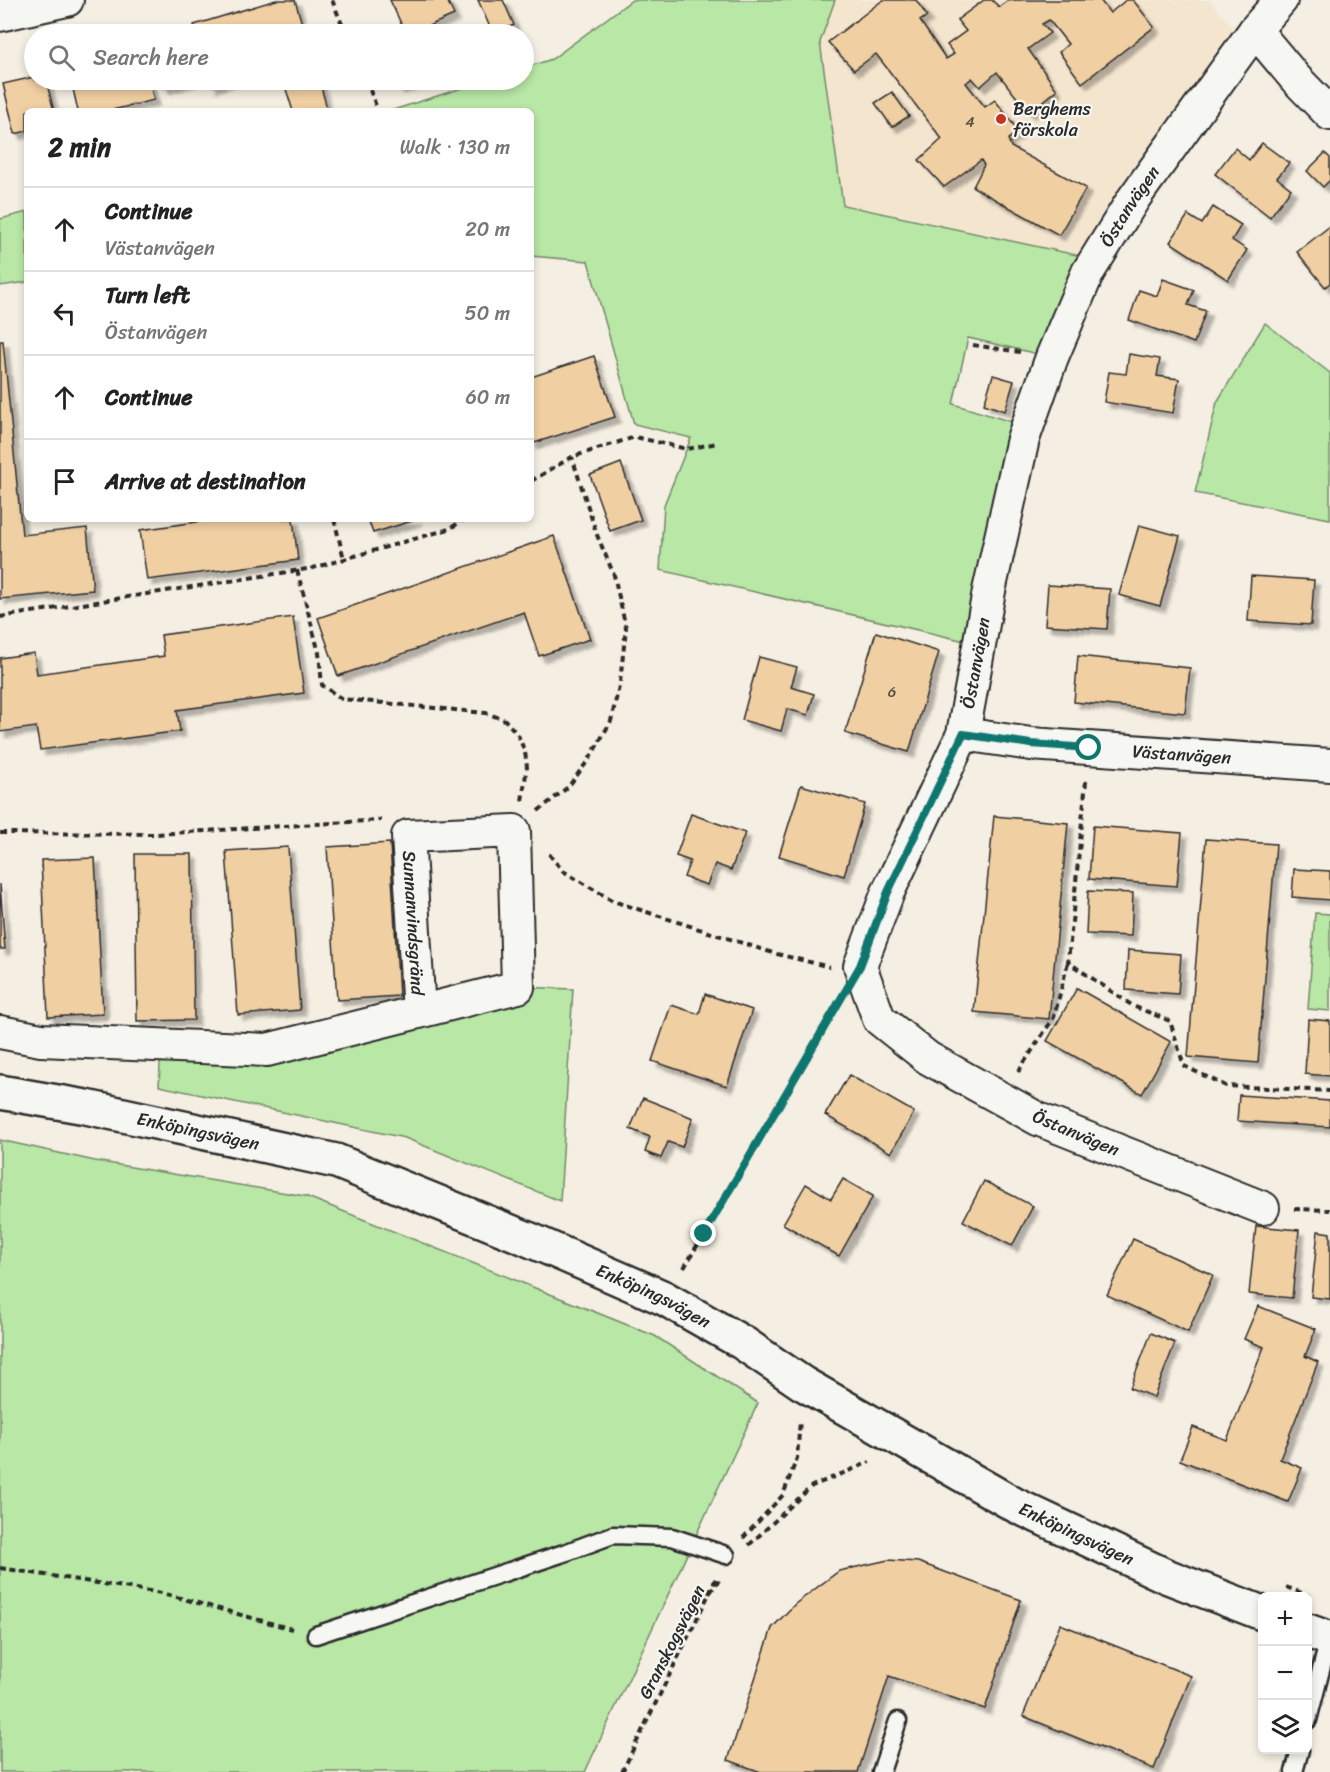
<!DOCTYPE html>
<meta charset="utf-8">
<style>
body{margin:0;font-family:Sriracha,sans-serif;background:#f2f2f2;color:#222}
.controls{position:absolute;right:18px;bottom:18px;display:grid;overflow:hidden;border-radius:9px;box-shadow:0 3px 9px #0003}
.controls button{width:54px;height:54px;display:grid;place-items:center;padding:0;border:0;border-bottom:2px solid #e0e0e0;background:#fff;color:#222;font:30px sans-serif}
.stop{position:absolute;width:18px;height:18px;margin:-14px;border:4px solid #0f766e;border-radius:50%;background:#fff}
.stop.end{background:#0f766e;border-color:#fff;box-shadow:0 2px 6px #0008}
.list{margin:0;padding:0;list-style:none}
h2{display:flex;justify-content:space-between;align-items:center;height:78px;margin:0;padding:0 24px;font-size:26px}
h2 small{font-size:20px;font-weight:400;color:#767676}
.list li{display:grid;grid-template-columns:39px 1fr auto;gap:18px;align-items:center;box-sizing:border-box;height:84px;padding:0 24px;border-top:2px solid #e0e0e0}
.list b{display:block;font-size:22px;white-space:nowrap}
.list p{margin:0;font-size:20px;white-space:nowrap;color:#767676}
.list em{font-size:20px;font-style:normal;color:#767676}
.icon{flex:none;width:33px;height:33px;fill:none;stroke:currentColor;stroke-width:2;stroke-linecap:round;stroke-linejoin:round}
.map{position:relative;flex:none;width:1330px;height:1772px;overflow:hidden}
.search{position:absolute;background:#fff;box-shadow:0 3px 9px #0003;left:24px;top:24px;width:510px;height:66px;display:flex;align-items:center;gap:15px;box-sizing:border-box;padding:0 21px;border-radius:33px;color:#767676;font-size:22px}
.panel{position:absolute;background:#fff;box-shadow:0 3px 9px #0003;left:24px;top:108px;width:510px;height:414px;border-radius:9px}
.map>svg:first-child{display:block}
.built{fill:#f4e5cf}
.green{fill:#b8e7a6;stroke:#728968;stroke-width:1.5}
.building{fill:#f0cfa2;stroke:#2b2b2b;stroke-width:1.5;filter:url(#shadow)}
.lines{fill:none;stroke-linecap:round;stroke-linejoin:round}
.lane-casing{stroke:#2b2b2b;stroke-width:21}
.street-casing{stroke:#2b2b2b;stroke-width:36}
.secondary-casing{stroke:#2b2b2b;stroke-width:38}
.path{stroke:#2b2b2b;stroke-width:4;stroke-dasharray:6 4.5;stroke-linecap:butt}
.lane{stroke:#f6f6f2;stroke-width:16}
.street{stroke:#f6f6f2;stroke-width:32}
.secondary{stroke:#f6f6f2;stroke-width:33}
.route{stroke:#0f766e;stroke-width:8}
.poi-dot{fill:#c8321e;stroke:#f6f6f2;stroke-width:2}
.labels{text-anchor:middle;stroke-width:4.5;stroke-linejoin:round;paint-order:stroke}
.number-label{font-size:15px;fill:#5c5449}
.poi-label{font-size:18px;fill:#2b2b2b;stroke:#f6f6f2;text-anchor:start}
.street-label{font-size:18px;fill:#2b2b2b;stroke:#f6f6f2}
</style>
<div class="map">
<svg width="1330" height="1772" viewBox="0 0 1330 1772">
<defs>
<filter id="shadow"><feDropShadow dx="5.5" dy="5.5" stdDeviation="1.5" flood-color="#0004"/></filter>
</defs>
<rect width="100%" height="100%" fill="#f5eee2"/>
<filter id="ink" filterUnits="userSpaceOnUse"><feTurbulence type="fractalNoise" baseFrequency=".0167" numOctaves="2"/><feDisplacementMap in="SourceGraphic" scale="12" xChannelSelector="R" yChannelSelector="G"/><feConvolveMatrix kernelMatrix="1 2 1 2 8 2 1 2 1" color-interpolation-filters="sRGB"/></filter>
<g filter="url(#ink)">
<path class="built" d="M835,0H1209L1236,31L1144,158L1081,256L843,205L820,42Z"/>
<g class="green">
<path d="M632,0H835L820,42L843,205L1081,256L1038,354L968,338L953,404L1028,427L978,644L660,570L664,505L691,438L634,424L588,261L531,256V111H390L487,80H524V68L552,59Z"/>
<path d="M27,212V282L0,286V219Z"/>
<path d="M1265,323L1330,373V519L1195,493L1217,402Z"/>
<path d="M1315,913L1330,914V1011L1308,1009Z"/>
<path d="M518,987L573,989L560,1201L405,1138L159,1086L161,1045L267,1050Z"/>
<path d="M0,1140L95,1161L305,1196L655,1336L758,1403L585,1772H0Z"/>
</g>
<g class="building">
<path d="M276,0H295L305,34H197L194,25Z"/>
<path d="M390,0H447L454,15L410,34H406Z"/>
<path d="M478,0H503L514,25L493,34Z"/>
<path d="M883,0H916L927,16L920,21L946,59L954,54L947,45L966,31L957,20L984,0H992L999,7L1008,0H1100L1110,13L1126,0H1133L1154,27L1082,83L1059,52L1068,44L1049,20L1042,24L1050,33L1028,49L1057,90L1029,113L997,72L980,87L972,78L966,83L985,107L995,100L1019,132L1008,139L1011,147L1086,188L1059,235L973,187L984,165L981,160L944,187L919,160L942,139L876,54L854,70L828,42Z"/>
<path d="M34,77V80H46L54,111H27V131L15,134L3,84Z"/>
<path d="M71,80H149L154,100L108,111H78Z"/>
<path d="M161,80H192L164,88Z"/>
<path d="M210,80H233L212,86Z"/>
<path d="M283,80H319L327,108L319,111H293Z"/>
<path d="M395,80H419L399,88Z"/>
<path d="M892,92L909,116L892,127L875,103Z"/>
<path d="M1262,143L1289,163L1277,178L1291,189L1270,217L1215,174L1235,148L1249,160Z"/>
<path d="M1325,153L1330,158V180L1323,187L1307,171Z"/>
<path d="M1213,207L1241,225L1232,240L1247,250L1228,280L1170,242L1188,215L1202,224Z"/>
<path d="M1330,226V283L1325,287L1297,252Z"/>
<path d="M1163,279L1194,290L1188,305L1206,311L1194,343L1129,320L1139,290L1157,296Z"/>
<path d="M0,341H3L22,535L87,528L93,590L0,599Z"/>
<path d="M1129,354L1160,359L1157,376L1179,379L1173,413L1104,402L1109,372L1126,374Z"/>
<path d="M594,356L615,417L531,444V377Z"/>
<path d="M993,375L1014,381L1005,411L984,404Z"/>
<path d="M621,463L641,520L610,531L590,475Z"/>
<path d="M218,519H293L298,560L147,580L140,530Z"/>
<path d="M368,519H418L373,533Z"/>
<path d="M1139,525L1180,536L1160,606L1119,595Z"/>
<path d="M554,536L590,639L539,656L524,612L338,676L318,618Z"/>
<path d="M1251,576L1314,580L1311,625L1248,621Z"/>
<path d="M1048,585L1110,589L1107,629L1045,625Z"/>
<path d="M293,617L304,693L177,710L180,731L40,750L36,727L0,732V658L34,653L37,674L164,656L161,635Z"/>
<path d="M876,632L939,652L909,752L845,733Z"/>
<path d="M1078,656L1190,668L1185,713L1074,702Z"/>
<path d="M759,657L797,667L791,687L814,694L808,715L787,709L781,731L742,720Z"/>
<path d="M801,785L865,804L844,876L779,856Z"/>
<path d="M691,814L745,833L731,870L715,864L707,885L684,877L690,861L676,856Z"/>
<path d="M994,816L1068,823L1049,1019L974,1012Z"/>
<path d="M1093,826L1182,833L1177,886L1089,879Z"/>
<path d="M1206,839L1276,844L1258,1063L1188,1057Z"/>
<path d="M390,843L399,996L337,1000L327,847Z"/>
<path d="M288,847L300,1010L238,1015L226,851Z"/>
<path d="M135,854H192L194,1020L137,1021Z"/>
<path d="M95,858L103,1014L48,1017L41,860Z"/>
<path d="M1294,869L1330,871V900L1292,897Z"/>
<path d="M0,884L5,949H0Z"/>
<path d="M1088,891L1133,893L1131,936L1086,934Z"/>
<path d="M1128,950L1181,954L1178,994L1126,990Z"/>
<path d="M1077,988L1171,1042L1142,1094L1047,1041Z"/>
<path d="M705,994L752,1010L727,1086L652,1061L671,1005L699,1014Z"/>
<path d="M1308,1019L1330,1021V1076L1305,1074Z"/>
<path d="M849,1075L914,1112L891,1153L825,1115Z"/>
<path d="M1239,1095L1330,1101V1127L1237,1121Z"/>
<path d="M643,1098L693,1118L682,1147L668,1142L661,1158L645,1152L650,1137L630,1129Z"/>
<path d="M843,1179L873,1196L839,1256L783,1224L806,1184L831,1199Z"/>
<path d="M984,1181L1033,1206L1012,1246L963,1221Z"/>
<path d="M1256,1226L1299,1230L1292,1298L1249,1294Z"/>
<path d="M1318,1231L1330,1233V1299L1311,1297Z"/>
<path d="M1133,1239L1213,1275L1188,1332L1107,1295Z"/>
<path d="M1258,1306L1316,1329L1305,1356L1318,1362L1280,1459L1302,1468L1288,1502L1180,1460L1193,1427L1227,1440L1264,1347L1244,1339Z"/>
<path d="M1151,1333L1175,1343L1154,1397L1130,1388Z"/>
<path d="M888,1560L918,1562L1021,1600L985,1709L889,1676L858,1772H761L728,1760L772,1628L795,1604L839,1571Z"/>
<path d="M1060,1624L1191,1676L1154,1769L1023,1716Z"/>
</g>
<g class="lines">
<defs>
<g id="lane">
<path d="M316,1635L567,1552L613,1535L672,1537L726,1555"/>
<path d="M1308,1720L1329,1639"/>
<path d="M881,1772L898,1721"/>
<path d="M1294,1772L1300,1750"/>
</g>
<g id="street">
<path d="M0,15L67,0"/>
<path d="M1255,30L1296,79L1330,114"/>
<path id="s1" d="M963,734L1031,744L1330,765"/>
<path id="s2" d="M0,1032L41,1040L267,1050L518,987L514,831L408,836L419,1012"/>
<path id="s3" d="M1263,1208L1038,1119L928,1058L879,1019L860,966L888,892L963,734L989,591L1023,439L1052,357L1088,272L1134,198L1255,30L1281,0"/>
</g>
<g id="secondary">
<path id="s4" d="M0,1092L86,1107L336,1161L528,1239L664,1298L743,1343L802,1383L1015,1505L1166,1576L1262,1613"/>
<path d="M1308,1631L1330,1639"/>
</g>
</defs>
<use href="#lane" class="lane-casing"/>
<use href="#street" class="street-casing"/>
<use href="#secondary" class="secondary-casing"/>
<g class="path">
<path d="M332,0L346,34"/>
<path d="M366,80L378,111"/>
<path d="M973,345L1020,352"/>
<path d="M531,481L572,457L635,437L687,449L717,443"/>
<path d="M334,519L344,559"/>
<path d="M297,570L319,653L322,685L342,699L486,713L505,720L518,735L525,752L527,767L522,801"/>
<path d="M0,617L313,568L449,529L465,519"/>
<path d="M1086,781L1068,962L1133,1006L1170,1021L1184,1066L1226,1086L1330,1091"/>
<path d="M538,811L568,787L590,758L611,721L620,682L626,628L614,575L597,535L572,457"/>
<path d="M0,833L156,834L381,820"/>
<path d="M549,854L563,871L613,901L773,953L830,967"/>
<path d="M1018,1072L1054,1017L1068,962"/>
<path d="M1294,1209L1330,1210"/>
<path d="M684,1268L839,1003"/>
<path d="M743,1538L783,1495L797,1458L800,1420"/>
<path d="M749,1545L812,1486L870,1462"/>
<path d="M0,1568L162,1593L292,1629"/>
<path d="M1286,1587L1310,1596"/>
<path d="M709,1594L716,1578"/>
<path d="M622,1772L709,1594L719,1580"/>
</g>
<use href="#lane" class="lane"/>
<use href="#street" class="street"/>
<use href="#secondary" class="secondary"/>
</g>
</g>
<g class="lines" filter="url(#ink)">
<path class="route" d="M704,1234L860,966L888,892L963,734L1031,744L1089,748"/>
</g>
<circle class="poi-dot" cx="1001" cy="119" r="6"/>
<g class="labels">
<g class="number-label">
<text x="970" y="127">4</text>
<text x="892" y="697">6</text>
</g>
<g class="poi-label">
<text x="1013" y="115">Berghems<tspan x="1013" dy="21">förskola</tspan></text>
</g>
<g class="street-label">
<text dy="6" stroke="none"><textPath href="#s3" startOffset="1299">Östanvägen</textPath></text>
<text dy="6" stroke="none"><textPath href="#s3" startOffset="813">Östanvägen</textPath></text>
<text dy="6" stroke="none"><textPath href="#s1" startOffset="220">Västanvägen</textPath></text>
<text dy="6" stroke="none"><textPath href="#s2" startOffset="876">Sunnanvindsgränd</textPath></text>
<text dy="6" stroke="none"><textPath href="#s4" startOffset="202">Enköpingsvägen</textPath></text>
<text transform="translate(1076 1133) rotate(23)" y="6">Östanvägen</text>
<text dy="6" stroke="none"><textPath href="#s4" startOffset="688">Enköpingsvägen</textPath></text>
<text dy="6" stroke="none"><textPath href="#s4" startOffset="1174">Enköpingsvägen</textPath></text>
<text transform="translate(672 1642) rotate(-63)" y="6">Granskogsvägen</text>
</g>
</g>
</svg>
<div class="controls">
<button>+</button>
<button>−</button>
<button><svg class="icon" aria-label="layers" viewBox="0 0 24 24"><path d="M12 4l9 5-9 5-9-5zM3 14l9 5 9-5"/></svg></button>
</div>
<div class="stop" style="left:1089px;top:748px"></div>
<div class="stop end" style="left:704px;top:1234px"></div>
<div class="search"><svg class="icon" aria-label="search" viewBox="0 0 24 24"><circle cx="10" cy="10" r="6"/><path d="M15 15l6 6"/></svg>Search here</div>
<section class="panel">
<h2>2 min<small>Walk · 130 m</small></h2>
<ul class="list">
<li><svg class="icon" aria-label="ahead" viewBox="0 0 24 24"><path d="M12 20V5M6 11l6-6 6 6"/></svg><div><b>Continue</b><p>Västanvägen</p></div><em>20 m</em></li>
<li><svg class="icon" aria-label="left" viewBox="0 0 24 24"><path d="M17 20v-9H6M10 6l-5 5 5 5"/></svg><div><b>Turn left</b><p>Östanvägen</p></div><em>50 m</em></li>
<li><svg class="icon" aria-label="ahead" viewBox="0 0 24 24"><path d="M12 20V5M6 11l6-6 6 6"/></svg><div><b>Continue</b></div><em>60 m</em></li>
<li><svg class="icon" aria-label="arrive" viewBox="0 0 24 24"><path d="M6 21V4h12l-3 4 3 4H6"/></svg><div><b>Arrive at destination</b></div></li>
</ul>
</section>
</div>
